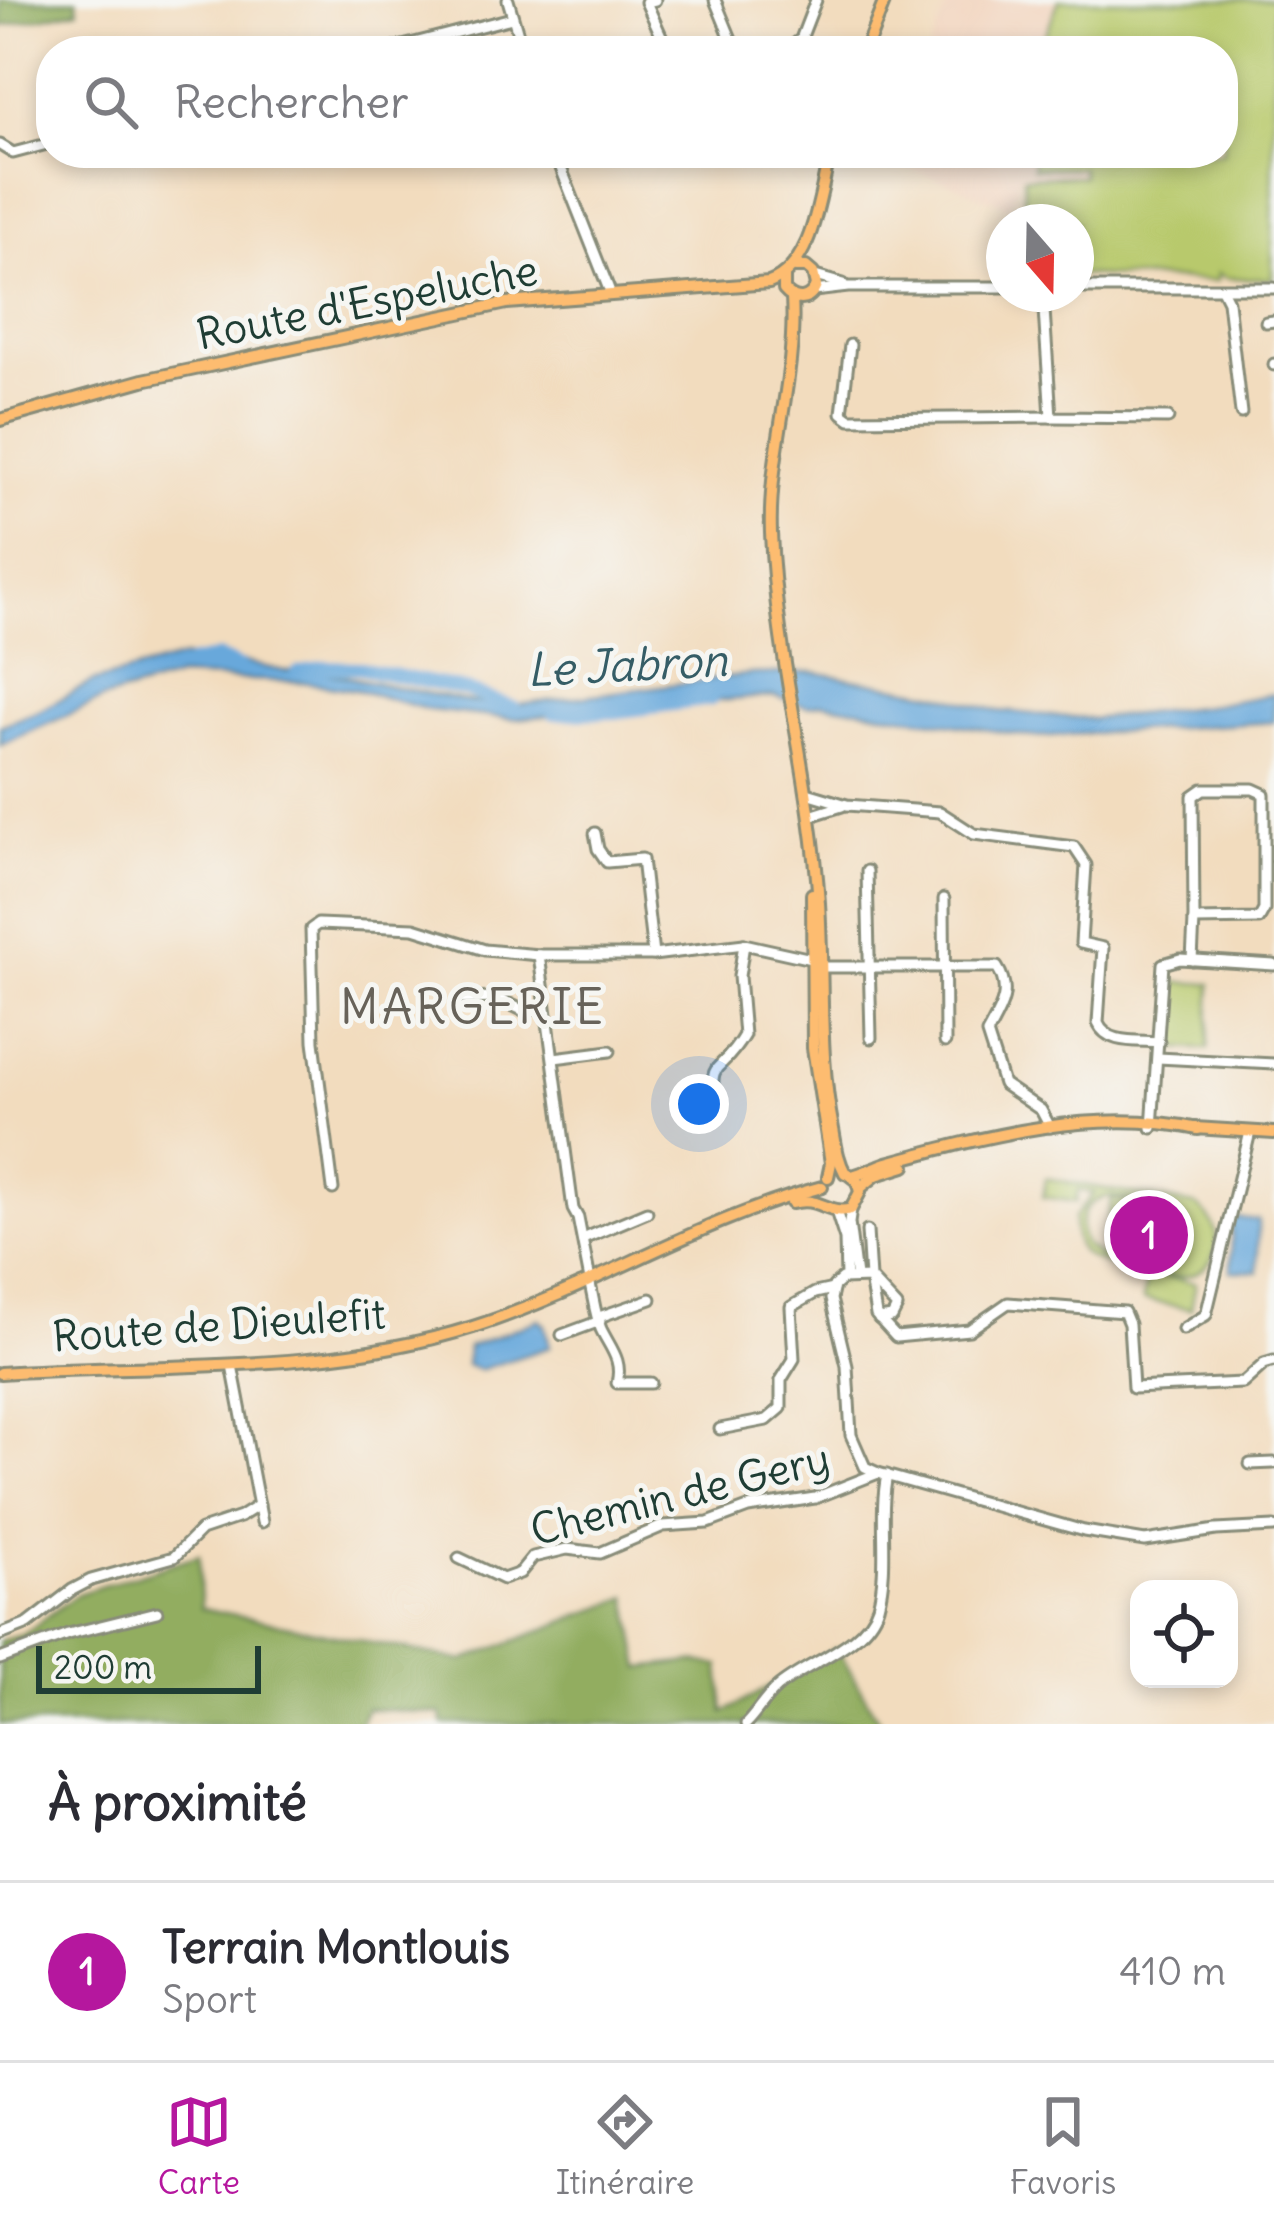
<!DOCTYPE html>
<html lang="fr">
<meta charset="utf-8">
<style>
body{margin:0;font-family:Delius,sans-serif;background:#f2f2f3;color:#2b2b33}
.controls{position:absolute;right:36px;bottom:36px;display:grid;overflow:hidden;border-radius:24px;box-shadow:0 6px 18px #0003}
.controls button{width:108px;height:108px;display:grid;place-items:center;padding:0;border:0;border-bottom:3px solid #e1e1e2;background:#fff;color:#2b2b33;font:60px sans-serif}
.compass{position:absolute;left:986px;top:204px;width:108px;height:108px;border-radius:50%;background:#fff;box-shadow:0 6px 18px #0003;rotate:160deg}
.scale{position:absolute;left:36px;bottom:30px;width:225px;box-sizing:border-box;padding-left:12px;border:6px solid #1f3d34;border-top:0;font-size:33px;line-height:42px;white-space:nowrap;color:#1f3d34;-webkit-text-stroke:9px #f6f6f2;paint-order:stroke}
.you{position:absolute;left:699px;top:1104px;width:42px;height:42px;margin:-30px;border:9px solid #fff;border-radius:50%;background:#1a73e8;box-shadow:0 0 0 18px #1a73e833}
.badge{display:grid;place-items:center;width:78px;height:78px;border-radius:50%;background:#b5179e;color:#fff;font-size:39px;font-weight:700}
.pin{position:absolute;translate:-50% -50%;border:6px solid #fff;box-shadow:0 3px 12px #0006}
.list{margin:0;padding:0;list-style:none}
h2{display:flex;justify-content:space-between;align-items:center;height:156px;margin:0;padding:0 48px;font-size:51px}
h2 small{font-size:39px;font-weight:400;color:#7c7c81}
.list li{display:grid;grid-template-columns:78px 1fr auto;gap:36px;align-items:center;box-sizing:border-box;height:180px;padding:0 48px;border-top:3px solid #e1e1e2}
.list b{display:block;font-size:45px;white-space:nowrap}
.list p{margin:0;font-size:39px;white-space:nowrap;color:#7c7c81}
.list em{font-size:39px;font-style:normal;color:#7c7c81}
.icon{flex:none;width:66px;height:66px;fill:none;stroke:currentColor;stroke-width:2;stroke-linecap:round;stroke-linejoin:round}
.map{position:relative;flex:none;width:1274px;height:1724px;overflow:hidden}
.search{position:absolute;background:#fff;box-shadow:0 6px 18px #0003;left:36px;right:36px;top:36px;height:132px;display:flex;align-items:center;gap:30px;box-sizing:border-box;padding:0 42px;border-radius:48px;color:#7c7c81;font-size:45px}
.sheet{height:336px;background:#fff}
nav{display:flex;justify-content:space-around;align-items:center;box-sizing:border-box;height:168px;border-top:3px solid #e1e1e2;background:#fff;font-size:33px;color:#7c7c81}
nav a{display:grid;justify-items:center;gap:6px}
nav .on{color:#b5179e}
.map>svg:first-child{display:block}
.built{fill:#f2d4be}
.green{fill:#b8c96c;stroke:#6c8350;stroke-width:3;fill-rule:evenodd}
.forest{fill:#92ad60;stroke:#58754a;stroke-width:3}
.water{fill:#68a8db;stroke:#447288;stroke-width:3}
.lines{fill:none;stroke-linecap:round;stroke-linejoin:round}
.river{stroke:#68a8db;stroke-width:14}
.minor-casing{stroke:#888c79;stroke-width:15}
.major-casing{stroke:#888c79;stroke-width:16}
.minor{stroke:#fff;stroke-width:9}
.major{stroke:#fdbc70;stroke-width:10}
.labels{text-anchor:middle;stroke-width:10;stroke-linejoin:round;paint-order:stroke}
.street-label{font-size:42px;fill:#1f3d34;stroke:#f6f6f2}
.water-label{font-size:45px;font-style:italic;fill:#355d66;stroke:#f6f6f2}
.quarter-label{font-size:48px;letter-spacing:3px;fill:#676259;stroke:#f6f6f2}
</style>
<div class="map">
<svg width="1274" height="1724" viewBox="0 0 1274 1724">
<rect width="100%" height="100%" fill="#f6f6f2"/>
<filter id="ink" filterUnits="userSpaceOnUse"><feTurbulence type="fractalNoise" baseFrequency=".00833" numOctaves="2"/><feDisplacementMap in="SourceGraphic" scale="24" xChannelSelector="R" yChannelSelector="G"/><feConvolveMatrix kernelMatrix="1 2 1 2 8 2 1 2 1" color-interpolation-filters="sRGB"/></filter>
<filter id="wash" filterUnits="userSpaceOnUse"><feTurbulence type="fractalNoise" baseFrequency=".004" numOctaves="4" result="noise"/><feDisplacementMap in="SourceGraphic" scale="48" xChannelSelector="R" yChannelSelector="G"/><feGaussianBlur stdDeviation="2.7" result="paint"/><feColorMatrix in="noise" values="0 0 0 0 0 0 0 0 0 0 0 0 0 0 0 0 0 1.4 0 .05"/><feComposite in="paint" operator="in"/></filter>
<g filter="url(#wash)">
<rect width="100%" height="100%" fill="#f2dcbe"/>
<g class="built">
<path d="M949,0H1059L1039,51H929Z"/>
<path d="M907,153H1083V177H1021L1009,207L907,167Z"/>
</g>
<g class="green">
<path d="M1059,0H1274L1272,279L1226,278L1218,273L1217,281L1076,275V222H1024V177L1083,176L1082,168H1033V153H1223V51H1039Z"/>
<path d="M1175,982L1211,984L1208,1049L1172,1048Z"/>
<path d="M1046,1178L1194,1205C1225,1221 1225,1269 1186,1276C1170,1280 1096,1265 1084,1254C1074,1245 1074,1231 1074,1218L1094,1193L1078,1190L1076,1202L1043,1197ZM1111,1196L1145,1203L1111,1199L1101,1257L1085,1245C1076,1221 1083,1200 1111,1196Z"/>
<path d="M1147,1274L1196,1283L1191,1309L1143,1300Z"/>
</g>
<g class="forest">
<path d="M0,0H77L78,10L2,26Z"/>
<path d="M199,1555L201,1608L463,1661L628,1597L641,1668L692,1662L720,1665L724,1713L837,1648L881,1724H443L441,1714L366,1708L360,1724H0V1641L23,1635L77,1594Z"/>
</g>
<g class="water">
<path d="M180,658L238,661L284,671H318L469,702L518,705L752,674L813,672L938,694L998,711L1092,719L1207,706L1274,694V722L1033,737L823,703L807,706L774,696L512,719L429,710L361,691L302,682L178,677L104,699L0,745V726L39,711L92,682Z"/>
<path d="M1232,1217L1258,1220V1272L1231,1271Z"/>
<path d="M539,1319L545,1325L550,1347L479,1370L466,1365L468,1347Z"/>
</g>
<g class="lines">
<g class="river">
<path d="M192,663L218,658L240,667"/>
<path d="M297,673L324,667L360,668L465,690L514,708"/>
<path d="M554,713L615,712L711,699"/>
</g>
</g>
</g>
<g filter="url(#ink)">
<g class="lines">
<defs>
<g id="minor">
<path d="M508,0L523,51"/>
<path d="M655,0L646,2L668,51"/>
<path d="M715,0L736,51"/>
<path d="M383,51L512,18"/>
<path d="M786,51L801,39L816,0"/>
<path d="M0,145L13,153L51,143"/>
<path d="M555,153L610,292"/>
<path d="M815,276L843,284"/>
<path d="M1076,288H1274"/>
<path d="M1222,289L1228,301L1241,413"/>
<path d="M814,291L848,287H1004"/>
<path d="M1043,294L1051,417L1168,418"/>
<path d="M1266,322L1274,321"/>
<path d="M850,345L842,413L850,419L1051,417"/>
<path d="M1274,364V365"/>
<path d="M1203,789H1253L1264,794V910L1259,919L1194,920L1193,796Z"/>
<path d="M807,793L847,805L940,812L974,834L1074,847L1086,865L1081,943L1103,948L1098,1023C1107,1045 1138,1040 1159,1042"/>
<path d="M810,816L842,806"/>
<path d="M595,833L598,849L607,862L642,859L653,955"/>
<path d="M867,871L871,1038"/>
<path d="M944,899L945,1042"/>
<path d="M539,955L573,1209L578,1218L590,1280"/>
<path d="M1192,960L1194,920"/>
<path d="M820,967H997C1013,992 1000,1010 987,1034L1003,1084L1041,1110L1050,1127"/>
<path d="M463,999L497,998L522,1010L545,1007"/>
<path d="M554,1058L610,1051"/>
<path d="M1158,1058L1274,1064"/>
<path d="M717,1116C706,1053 718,1080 744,1035L739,976L744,944"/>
<path d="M1152,1128L1163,964L1180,959L1274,965"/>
<path d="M333,1189L314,1041L311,929L318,924L414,928L485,950L539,955H653L744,944L816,960"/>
<path d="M851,1209L849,1223L856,1277"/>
<path d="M836,1211L845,1239L846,1278"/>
<path d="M867,1231L870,1278L897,1307L892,1317L879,1319"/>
<path d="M583,1239L647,1212"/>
<path d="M589,1280C593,1295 595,1315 601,1329C610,1348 623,1360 617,1383H651"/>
<path d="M599,1317L651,1299"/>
<path d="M1183,1329L1206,1315L1250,1132"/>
<path d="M562,1335L600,1321"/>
<path d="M232,1365L262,1522"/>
<path d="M720,1429L767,1420L781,1408V1380L794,1359L791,1307L815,1293L833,1289"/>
<path d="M1250,1464L1274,1463"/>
<path d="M878,1473L865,1467L851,1435L847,1366L831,1299L834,1286L842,1279L870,1278L876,1315L896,1337L969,1330L1008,1303L1124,1312L1129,1324L1133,1388L1243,1383L1264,1364L1274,1361"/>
<path d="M459,1558L503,1579L520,1573L533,1557L567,1549L600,1553L663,1526L708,1523L748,1508L815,1498L878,1473L1084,1531L1145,1541L1216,1530L1274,1527"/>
<path d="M0,1635L28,1624L72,1590L91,1580L174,1557L201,1530L240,1517L259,1505"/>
<path d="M0,1659L68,1634L157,1612"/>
<path d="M746,1724C757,1713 765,1698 777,1688C805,1663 866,1646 878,1606C890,1563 878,1518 887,1475"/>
</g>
<g id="major">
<path d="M865,51L885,0"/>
<path d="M784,277V290C795,303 810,302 816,286L813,273L806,267H795"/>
<path d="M792,298C797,377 768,454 771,533C776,657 811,779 819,903C824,979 818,1054 833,1129C836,1145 837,1158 845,1173"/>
<path d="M0,420L143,380L507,303L769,283C814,266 819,195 830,153"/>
<path d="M812,894L813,1048L831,1163L828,1177"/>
<path d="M1195,1128L1274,1133"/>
<path d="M852,1176C864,1173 875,1167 887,1163C986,1136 1095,1107 1198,1129"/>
<path d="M860,1188L876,1175L905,1166"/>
<path d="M792,1203C819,1195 828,1216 851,1209L860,1192L857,1181L848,1174"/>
<path d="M0,1373C158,1363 320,1375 473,1327C592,1289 700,1219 822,1187"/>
</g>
</defs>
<use href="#minor" class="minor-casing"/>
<use href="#major" class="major-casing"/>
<use href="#minor" class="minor"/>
<use href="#major" class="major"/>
</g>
</g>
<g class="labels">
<g class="street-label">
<text transform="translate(367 302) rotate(-11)" y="15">Route d'Espeluche</text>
<text transform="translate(219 1325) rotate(-4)" y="15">Route de Dieulefit</text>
<text transform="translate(680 1494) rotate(-14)" y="15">Chemin de Gery</text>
</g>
<g class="water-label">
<text transform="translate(627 665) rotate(-3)" y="16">Le Jabron</text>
</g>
<g class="quarter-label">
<text x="473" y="1024">MARGERIE</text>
</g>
</g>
</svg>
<div class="controls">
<button><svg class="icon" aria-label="locate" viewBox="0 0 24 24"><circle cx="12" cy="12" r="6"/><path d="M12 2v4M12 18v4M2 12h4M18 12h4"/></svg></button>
</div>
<svg class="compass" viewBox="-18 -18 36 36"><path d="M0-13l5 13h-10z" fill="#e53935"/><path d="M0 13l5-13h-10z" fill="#7c7c81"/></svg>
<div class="scale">200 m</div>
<div class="you"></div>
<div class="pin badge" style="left:1149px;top:1235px">1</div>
<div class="search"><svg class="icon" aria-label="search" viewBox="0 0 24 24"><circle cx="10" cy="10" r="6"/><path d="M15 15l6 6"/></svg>Rechercher</div>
</div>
<section class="sheet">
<h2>À proximité<small></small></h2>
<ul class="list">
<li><span class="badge">1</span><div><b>Terrain Montlouis</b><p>Sport</p></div><em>410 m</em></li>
</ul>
</section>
<nav>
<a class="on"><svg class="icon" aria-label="map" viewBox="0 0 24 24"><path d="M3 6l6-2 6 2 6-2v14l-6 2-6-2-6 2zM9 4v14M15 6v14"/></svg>Carte</a>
<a><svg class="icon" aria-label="directions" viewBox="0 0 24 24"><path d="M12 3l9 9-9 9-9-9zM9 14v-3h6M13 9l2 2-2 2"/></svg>Itinéraire</a>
<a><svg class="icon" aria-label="saved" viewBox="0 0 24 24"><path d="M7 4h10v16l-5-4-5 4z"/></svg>Favoris</a>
</nav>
